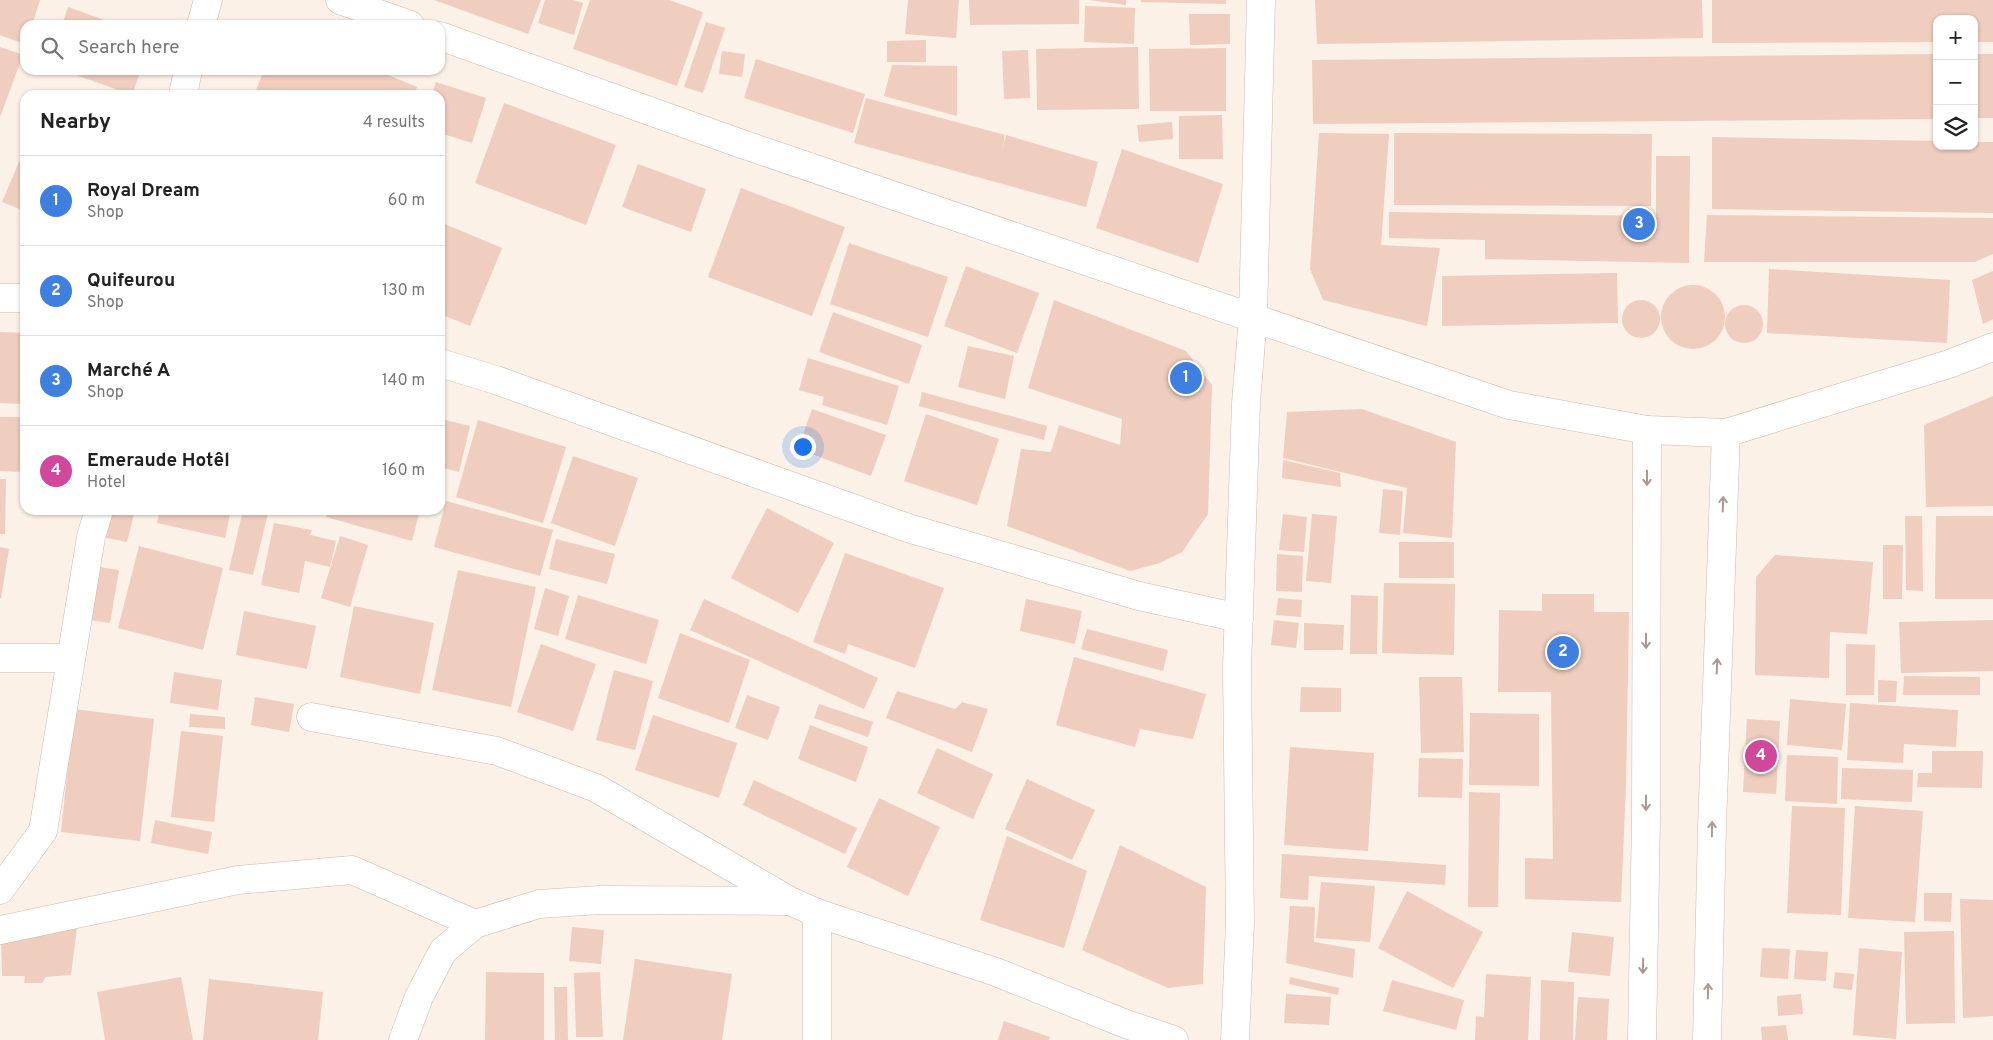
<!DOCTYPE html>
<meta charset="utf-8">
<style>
body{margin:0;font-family:Overpass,sans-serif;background:#f2f2f2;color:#222}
.controls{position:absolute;right:15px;top:15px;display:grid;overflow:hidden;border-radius:10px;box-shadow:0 1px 4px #0004}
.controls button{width:45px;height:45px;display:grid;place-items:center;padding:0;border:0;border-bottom:1px solid #e0e0e0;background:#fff;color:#222;font:25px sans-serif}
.you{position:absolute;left:802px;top:446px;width:18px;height:18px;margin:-12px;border:4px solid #fff;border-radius:50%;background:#1a73e8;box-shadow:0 0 0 8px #1a73e833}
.badge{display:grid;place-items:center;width:32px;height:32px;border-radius:50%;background:#0f766e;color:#fff;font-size:16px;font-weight:700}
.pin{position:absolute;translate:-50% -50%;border:2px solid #fff;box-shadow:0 1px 5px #0006}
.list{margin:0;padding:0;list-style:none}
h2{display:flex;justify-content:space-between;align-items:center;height:65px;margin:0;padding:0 20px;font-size:21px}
h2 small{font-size:16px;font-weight:400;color:#767676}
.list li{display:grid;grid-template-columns:32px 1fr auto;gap:15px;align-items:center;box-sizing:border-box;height:90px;padding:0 20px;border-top:1px solid #e0e0e0}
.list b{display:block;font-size:19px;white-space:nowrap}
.list p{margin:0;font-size:16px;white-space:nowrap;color:#767676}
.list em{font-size:16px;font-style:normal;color:#767676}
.icon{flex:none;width:28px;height:28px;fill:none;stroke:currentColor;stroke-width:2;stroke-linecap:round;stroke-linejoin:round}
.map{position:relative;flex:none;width:1993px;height:1040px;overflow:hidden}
.search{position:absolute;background:#fff;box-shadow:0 1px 4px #0004;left:20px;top:20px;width:425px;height:55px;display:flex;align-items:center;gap:12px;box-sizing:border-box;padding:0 18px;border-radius:15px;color:#767676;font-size:19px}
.panel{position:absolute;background:#fff;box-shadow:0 1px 4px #0004;left:20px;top:90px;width:425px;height:425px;border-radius:15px}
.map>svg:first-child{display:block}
.building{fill:#efcdbf}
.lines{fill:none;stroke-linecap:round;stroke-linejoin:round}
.minor-casing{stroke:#cebab0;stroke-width:29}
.minor{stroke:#fff;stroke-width:28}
.oneway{stroke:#ab9a94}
</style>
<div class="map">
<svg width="1993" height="1040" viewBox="0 0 1993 1040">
<rect width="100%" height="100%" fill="#fbf1e6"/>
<g class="building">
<path d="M0,0H40L32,25H25V44L0,35Z"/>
<path d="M434,0H541L528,34Z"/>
<path d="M545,0H573L583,3L574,35L538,23Z"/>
<path d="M590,0H669L703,12L677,86L573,49Z"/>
<path d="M908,0H959L956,38L905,34Z"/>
<path d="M969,0H1079V24L970,25Z"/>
<path d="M1089,0H1126V5Z"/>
<path d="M1141,0H1226V4L1141,2Z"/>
<path d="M1315,0H1702L1703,38L1317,44Z"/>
<path d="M1712,0H1993V42H1974V19H1937V42L1712,43Z"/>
<path d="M1085,6L1135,8L1134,44L1084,42Z"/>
<path d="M68,7L118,25H62Z"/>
<path d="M1189,14H1230V44L1190,45Z"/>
<path d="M706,22L725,28L703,93L684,87Z"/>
<path d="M926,40V62H887V41Z"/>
<path d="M0,47L23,55L0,117Z"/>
<path d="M1138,47L1139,109L1037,110L1036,49Z"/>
<path d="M1226,48V111H1150L1149,49Z"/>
<path d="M1028,50L1030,98L1004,99L1002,51Z"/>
<path d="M722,51L745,54L742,77L719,74Z"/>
<path d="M1937,54V119L1313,124L1312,60Z"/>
<rect x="1974" y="54" width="19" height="64"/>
<path d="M756,59L865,94L853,133L744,98Z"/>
<path d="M892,65L957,66V116L884,96Z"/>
<path d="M62,70H141L132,95Z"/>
<path d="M264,70H376L417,87L414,95H254Z"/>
<path d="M436,82L486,98L472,143L440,133V95H432Z"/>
<path d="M866,98L1005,135L1002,150L1006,135L1098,162L1086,207L854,143Z"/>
<path d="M504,103L616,145L586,225L475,183Z"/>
<path d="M1222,115L1223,159H1179V116Z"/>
<path d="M1172,122L1173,139L1139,142L1137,125Z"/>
<path d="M1319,133L1389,134L1381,245L1440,248L1427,326L1323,300L1310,269Z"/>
<path d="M1394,133L1652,134L1651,206L1394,205Z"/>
<path d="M1712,137L1937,141V146H1974V142H1993V213L1712,209Z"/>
<path d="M25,148V211L2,202Z"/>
<path d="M1122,149L1223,184L1198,263L1096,228Z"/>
<path d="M1656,156H1690L1689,263L1485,259V240L1389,238V212L1656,216Z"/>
<path d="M440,159L445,161L441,176H440Z"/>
<path d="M638,164L706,189L691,232L622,207Z"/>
<path d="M741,188L845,227L812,316L708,277Z"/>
<path d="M1707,215L1993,218V254L1975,262H1704Z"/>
<path d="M440,222L502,248L470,326L440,314Z"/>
<path d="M849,243L948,277L928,337L830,304Z"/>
<path d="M966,266L1039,293L1017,353L944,326Z"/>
<path d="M1769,269L1950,280L1947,343L1767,333Z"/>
<path d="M1993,271V319L1983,324L1972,280Z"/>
<path d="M1617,273L1618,323L1442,326V276Z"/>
<circle cx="1693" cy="317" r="32"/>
<circle cx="1641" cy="319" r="19"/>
<path d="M1054,300L1186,351L1212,385L1208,514L1182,552L1160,563L1130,571L1007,526L1021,449L1051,452L1059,425L1120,445L1122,419L1028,388Z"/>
<circle cx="1744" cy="324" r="19"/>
<path d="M833,312L922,345L909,384L819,352Z"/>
<path d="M0,332L25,333V404L0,403Z"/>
<path d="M968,346L1014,356L1005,399L958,387Z"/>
<path d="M808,358L899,386L887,425L822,405L824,397L799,390Z"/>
<path d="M922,392L1047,426L1044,440L919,406Z"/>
<path d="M1993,396V506L1926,507L1924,425Z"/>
<path d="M812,409L886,435L871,476L798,449Z"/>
<path d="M1362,409L1456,442L1452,538L1403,533L1407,488L1283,458L1287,412Z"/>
<path d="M926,414L999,439L977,505L904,481Z"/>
<path d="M0,417H24L22,472L0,471Z"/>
<path d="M442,419L470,426L459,472L440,467Z"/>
<path d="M478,420L566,447L543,523L456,497Z"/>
<path d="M573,456L638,478L615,546L551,523Z"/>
<path d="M1283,460L1340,473L1341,487L1282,478Z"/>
<path d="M0,479H6L5,534H0Z"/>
<path d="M1383,489L1403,491L1400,535L1379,533Z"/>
<path d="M446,501L553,530L540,576L434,547Z"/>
<path d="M767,508L834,543L798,613L731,578Z"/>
<path d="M103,510H135L127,542L97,536Z"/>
<path d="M160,510H231L225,538L157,523Z"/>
<path d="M243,510L268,513L253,575L229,570Z"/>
<path d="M328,510H420L412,541L326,517Z"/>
<path d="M1283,514L1307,517L1304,552L1279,550Z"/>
<path d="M1312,514L1337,516L1331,583L1306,581Z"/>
<path d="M1905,516H1922L1923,591L1906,590Z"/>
<path d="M1936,516H1993V599H1935Z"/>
<path d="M274,523L312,530L310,535L336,541L330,567L305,561L299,593L261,585Z"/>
<path d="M340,536L368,545L350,607L321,598Z"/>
<path d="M556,539L615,554L607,584L549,569Z"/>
<rect x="1399" y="542" width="55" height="36"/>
<path d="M1883,545H1903L1902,599H1883Z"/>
<path d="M139,546L223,568L203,650L118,628Z"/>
<path d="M0,547L9,549L1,598H0Z"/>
<path d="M845,553L944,588L915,668L848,644L845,654L813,642Z"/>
<path d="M1277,554L1303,556L1302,592L1276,591Z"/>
<path d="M1775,555L1873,562L1867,634L1830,632L1829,678L1755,675L1756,577Z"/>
<path d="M99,567L119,570L110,623L89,620Z"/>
<path d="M458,570L536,587L511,707L432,690Z"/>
<path d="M1384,583L1455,584L1454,655L1382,653Z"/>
<path d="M545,588L569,596L558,636L534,629Z"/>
<path d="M1542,594H1594V612H1629L1626,786L1621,902L1525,899V858L1553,859L1551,692H1498L1499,610L1542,611Z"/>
<path d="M578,595L659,620L646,664L565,639Z"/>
<path d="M1351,595L1378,596L1377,654H1350Z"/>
<path d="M1278,598L1302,600L1301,617L1276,615Z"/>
<path d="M704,599L878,678L864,709L690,630Z"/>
<path d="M1026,599L1082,611L1075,644L1020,631Z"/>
<path d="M354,606L434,623L420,694L340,677Z"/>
<path d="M244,611L316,626L307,669L236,655Z"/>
<path d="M1274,620L1299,623L1296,648L1271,645Z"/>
<path d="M1993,620V671L1901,673L1899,622Z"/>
<path d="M1304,623L1344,625L1343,650H1304Z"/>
<path d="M1087,629L1168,650L1163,671L1081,649Z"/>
<path d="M680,633L750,660L729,723L658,698Z"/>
<path d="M541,644L596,664L573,731L517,712Z"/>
<path d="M1846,644L1875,645L1874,695H1846Z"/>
<path d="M1074,657L1206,694L1193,739L1140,729L1135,747L1056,725Z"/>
<path d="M614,670L653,681L635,750L596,740Z"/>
<path d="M174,672L222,680L218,710L170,703Z"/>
<path d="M1904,676L1980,677V695H1903Z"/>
<path d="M1419,677H1462L1464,752L1421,753Z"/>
<path d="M1878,680L1897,681L1896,702H1878Z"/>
<path d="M1301,687L1341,688V712H1300Z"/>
<path d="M897,691L955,709L962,702L988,709L972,752L886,718Z"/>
<path d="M747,695L780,707L768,740L735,728Z"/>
<path d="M255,697L294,704L289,732L251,725Z"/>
<path d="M1790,699L1846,704L1842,750L1787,745Z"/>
<path d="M1850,703L1958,710L1956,747L1904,744L1903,763L1847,760Z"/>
<path d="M819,704L873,722L868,737L814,718Z"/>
<path d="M74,709L154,719L140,841L61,832Z"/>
<path d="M1470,713L1539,714V786L1469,785Z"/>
<path d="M190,714L225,717V729L189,727Z"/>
<path d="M653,715L737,743L719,798L635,770Z"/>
<path d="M1747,719L1780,721L1776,794L1743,792Z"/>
<path d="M810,725L868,747L856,782L798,759Z"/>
<path d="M181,731L223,736L214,822L171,817Z"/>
<path d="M1290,747L1374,753L1368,851L1284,845Z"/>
<path d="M937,748L993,774L973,819L917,793Z"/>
<path d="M1932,751H1983L1982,788L1917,787L1918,773H1932Z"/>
<path d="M1787,755L1838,757L1837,804L1785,801Z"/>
<path d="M1419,758L1463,759L1462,798L1418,797Z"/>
<path d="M1842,768L1913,770L1912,802L1841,799Z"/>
<path d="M1027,779L1095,810L1072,860L1005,829Z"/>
<path d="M754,780L857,828L845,854L743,805Z"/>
<path d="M1469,792L1500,793L1498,907H1468Z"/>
<path d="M879,798L940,827L908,896L847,867Z"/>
<path d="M1792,806L1845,808L1841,915L1787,913Z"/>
<path d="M1855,806L1923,811L1915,922L1848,918Z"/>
<path d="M155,820L212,832L208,854L151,843Z"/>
<path d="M1007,836L1087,871L1064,948L980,920Z"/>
<path d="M1120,845L1206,887L1203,984L1168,988L1082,950Z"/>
<path d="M1282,854L1446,865L1445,885L1309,876L1308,900L1280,898Z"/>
<path d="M1321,882L1375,886L1370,942L1316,938Z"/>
<path d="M1407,891L1483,932L1453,988L1378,948Z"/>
<path d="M1924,893H1952L1951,922L1924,921Z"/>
<path d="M1960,899L1993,900V1016L1963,1018Z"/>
<path d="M1290,906L1315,907L1314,942L1355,949L1353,978L1286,963Z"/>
<path d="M572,927L604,930L601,964L569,961Z"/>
<path d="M77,928L71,975L46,977L42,983H24L25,976H2L1,938Z"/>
<path d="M1954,931L1955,1023L1906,1024L1904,932Z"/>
<path d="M1572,932L1614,937L1610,976L1568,972Z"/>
<path d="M1762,948L1790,949L1788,979L1760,977Z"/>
<path d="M1859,948L1902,952L1896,1039L1853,1035Z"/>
<path d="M1796,950L1828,952L1826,981L1794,979Z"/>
<path d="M635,959L732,974L722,1040H623Z"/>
<path d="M486,972L544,973V1040H485Z"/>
<path d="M600,972L603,1037H576L574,973Z"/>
<path d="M1835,972L1854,974L1852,990L1833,988Z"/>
<path d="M1486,974L1531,977L1528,1040H1475L1476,1016L1484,1017Z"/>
<path d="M181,977L193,1040H105L97,992Z"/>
<path d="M1290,977L1339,988L1338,995L1289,984Z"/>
<path d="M209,979L323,992L318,1040H203Z"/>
<path d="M1392,980L1464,1000L1456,1030L1383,1011Z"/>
<path d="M1541,980L1574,982L1573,1040H1540Z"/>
<path d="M554,987H567L568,1040H555Z"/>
<path d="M1286,994L1331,997L1329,1025L1284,1023Z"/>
<path d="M1801,994L1803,1014L1778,1016L1777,996Z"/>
<path d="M1578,997L1609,999L1607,1040H1575Z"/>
<path d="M1004,1021L1050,1037L1049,1040H998Z"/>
<path d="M1786,1025L1788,1040H1762L1761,1027Z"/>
</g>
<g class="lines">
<defs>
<g id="minor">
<path d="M340,0L410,25"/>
<path d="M201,25L208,0"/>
<path d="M440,36L739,143L1509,405L1647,430L1726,433L1949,364L1993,347"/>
<path d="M183,95L188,70"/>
<path d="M0,298H25"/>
<path d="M440,363L496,380L908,528L1139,596L1239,618"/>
<path d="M0,658H71"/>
<path d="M311,717L497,751L596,788L790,901L817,913L996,972L1126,1024L1174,1040"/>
<path d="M0,890L43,831L91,537L99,510"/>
<path d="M0,930L238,880L352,870L475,924"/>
<path d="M403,1040L419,997L443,951L475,924L539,904L600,900L788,901"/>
<path d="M817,1040V913"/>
<path d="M1235,1040L1240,922L1237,667L1246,403L1253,316L1261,0"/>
<path d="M1642,1040L1646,817L1647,430"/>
<path d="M1707,1040L1712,827L1726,433"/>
</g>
</defs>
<use href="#minor" class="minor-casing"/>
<use href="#minor" class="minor"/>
</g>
<defs><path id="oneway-shaft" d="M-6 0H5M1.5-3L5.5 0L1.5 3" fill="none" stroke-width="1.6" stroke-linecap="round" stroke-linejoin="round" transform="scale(1.25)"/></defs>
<g class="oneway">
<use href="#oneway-shaft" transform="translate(1647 478) rotate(90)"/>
<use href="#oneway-shaft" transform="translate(1723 504) rotate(-88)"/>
<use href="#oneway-shaft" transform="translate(1646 641) rotate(90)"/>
<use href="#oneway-shaft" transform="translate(1717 666) rotate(-88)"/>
<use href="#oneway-shaft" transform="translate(1646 803) rotate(90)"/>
<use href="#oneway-shaft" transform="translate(1712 829) rotate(-89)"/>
<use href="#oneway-shaft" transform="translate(1643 966) rotate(91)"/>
<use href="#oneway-shaft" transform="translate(1708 991) rotate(-89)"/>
</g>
</svg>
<div class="controls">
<button>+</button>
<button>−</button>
<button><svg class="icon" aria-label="layers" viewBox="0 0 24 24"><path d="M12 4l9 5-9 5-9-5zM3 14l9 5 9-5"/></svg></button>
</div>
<div class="you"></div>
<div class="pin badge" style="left:1186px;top:378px;background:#3f7fe0">1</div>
<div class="pin badge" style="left:1563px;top:652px;background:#3f7fe0">2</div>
<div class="pin badge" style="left:1639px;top:224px;background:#3f7fe0">3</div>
<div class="pin badge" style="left:1761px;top:756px;background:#d1479c">4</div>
<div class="search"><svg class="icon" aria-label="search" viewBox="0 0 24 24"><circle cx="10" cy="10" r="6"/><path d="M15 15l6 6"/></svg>Search here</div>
<section class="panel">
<h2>Nearby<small>4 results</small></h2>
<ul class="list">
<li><span class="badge" style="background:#3f7fe0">1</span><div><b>Royal Dream</b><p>Shop</p></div><em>60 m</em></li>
<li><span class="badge" style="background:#3f7fe0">2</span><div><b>Quifeurou</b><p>Shop</p></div><em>130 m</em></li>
<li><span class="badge" style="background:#3f7fe0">3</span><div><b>Marché A</b><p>Shop</p></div><em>140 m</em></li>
<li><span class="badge" style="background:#d1479c">4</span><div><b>Emeraude Hotêl</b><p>Hotel</p></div><em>160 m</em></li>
</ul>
</section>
</div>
